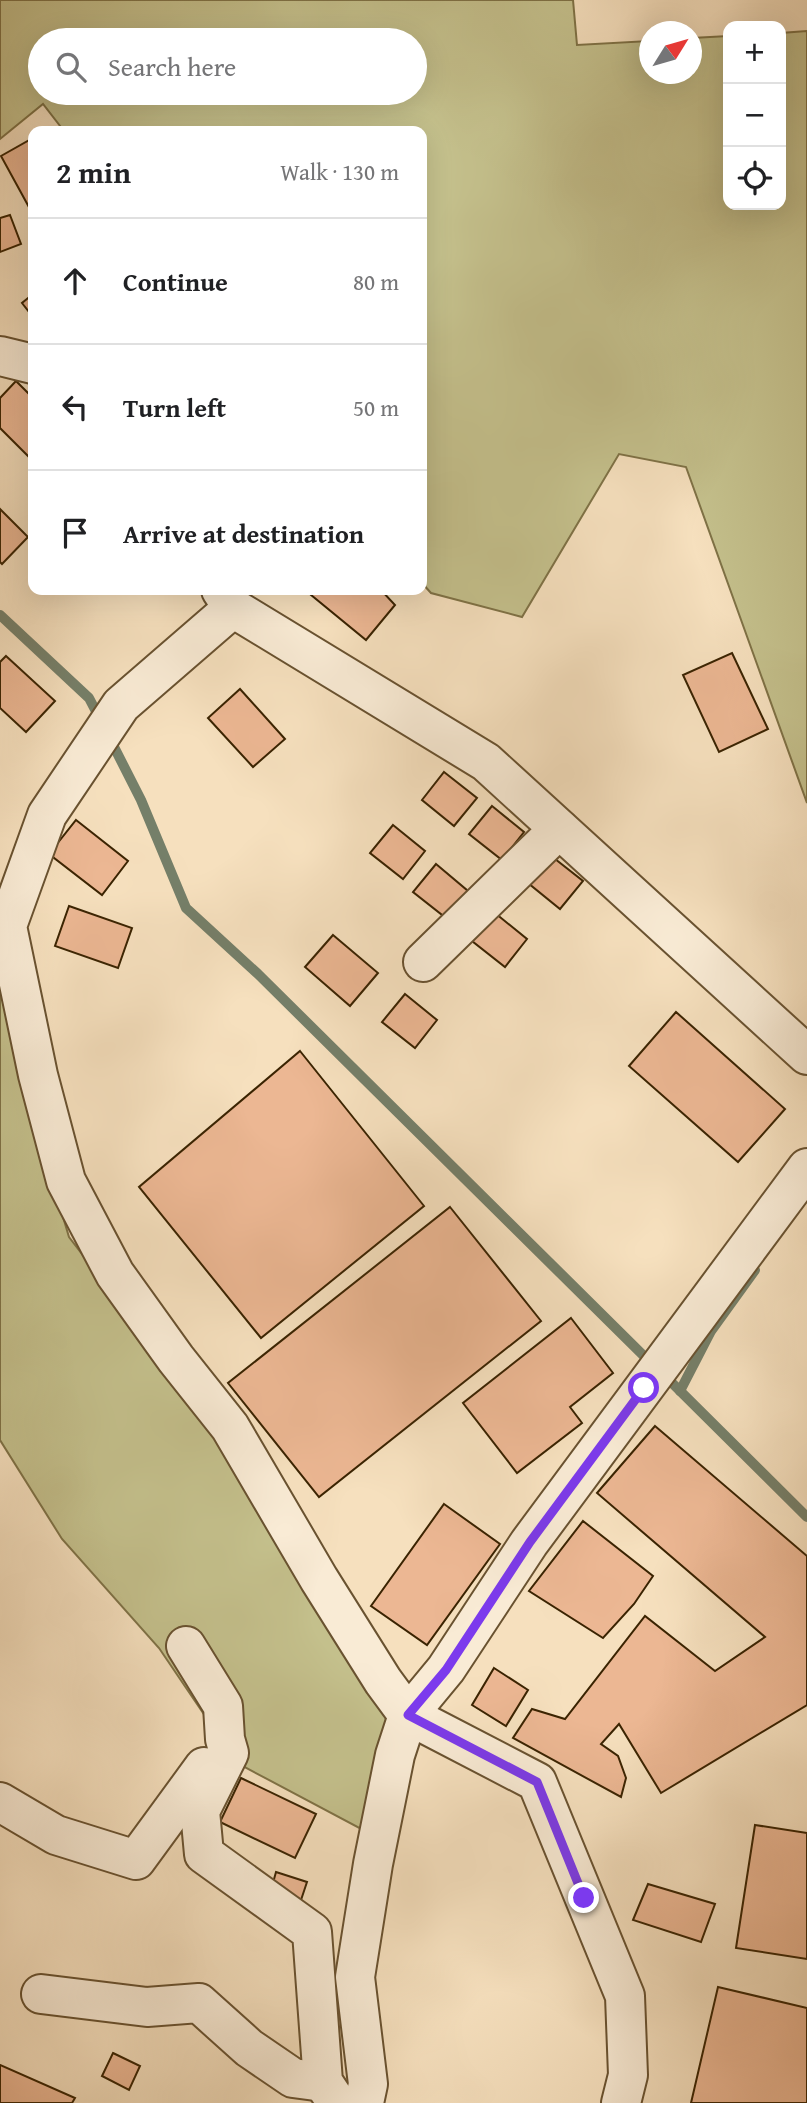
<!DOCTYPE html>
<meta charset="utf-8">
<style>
body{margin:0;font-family:"Gentium Book Plus",serif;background:#f6f6f6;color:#202124}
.controls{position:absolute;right:21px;top:21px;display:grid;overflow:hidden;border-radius:14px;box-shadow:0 7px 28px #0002}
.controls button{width:63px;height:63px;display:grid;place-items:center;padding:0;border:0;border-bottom:2px solid #e0e0e0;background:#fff;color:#202124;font:35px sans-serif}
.compass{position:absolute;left:639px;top:21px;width:63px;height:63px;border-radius:50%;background:#fff;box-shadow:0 7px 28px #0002;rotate:53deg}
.stop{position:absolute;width:21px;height:21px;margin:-16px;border:5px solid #7c3aed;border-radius:50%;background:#fff}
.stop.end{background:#7c3aed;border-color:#fff;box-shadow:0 2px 7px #0008}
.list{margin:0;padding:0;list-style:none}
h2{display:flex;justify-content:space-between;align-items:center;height:91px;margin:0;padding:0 28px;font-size:30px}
h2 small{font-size:23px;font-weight:400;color:#757577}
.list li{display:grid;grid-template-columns:46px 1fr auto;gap:21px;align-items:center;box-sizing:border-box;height:126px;padding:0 28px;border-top:2px solid #e0e0e0}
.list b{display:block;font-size:26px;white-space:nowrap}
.list em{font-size:23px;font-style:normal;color:#757577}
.icon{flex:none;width:38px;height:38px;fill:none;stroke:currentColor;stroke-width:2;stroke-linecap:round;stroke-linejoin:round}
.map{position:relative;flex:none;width:807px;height:2103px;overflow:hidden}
.search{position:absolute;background:#fff;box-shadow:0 7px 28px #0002;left:28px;top:28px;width:399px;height:77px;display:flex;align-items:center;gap:18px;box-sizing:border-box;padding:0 24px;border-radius:38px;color:#757577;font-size:26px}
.panel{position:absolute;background:#fff;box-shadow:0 7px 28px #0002;left:28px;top:126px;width:399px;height:469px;border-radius:14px}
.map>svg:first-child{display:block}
.green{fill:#c4c08c;stroke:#7f7246;stroke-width:2;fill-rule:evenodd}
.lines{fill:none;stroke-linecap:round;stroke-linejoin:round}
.stream{stroke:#757f69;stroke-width:10}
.building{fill:#ecb793;stroke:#3a2301;stroke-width:2}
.minor-casing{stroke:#695230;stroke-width:42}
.minor{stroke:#f9ebd5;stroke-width:38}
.route{stroke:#7c3aed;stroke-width:9}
</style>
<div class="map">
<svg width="807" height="2103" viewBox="0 0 807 2103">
<rect width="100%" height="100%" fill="#f6e0be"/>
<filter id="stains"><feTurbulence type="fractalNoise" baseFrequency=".00286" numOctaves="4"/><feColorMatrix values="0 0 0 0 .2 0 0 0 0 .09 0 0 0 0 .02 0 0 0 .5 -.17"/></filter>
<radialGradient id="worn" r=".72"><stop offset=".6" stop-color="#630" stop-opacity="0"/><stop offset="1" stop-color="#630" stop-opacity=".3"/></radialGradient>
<g class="green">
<path d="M0,0H573L577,45L649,41L650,74H692V38L728,36V205H781V33L807,31V803L686,467L619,454L522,617L431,593L422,583V131H64L43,104L0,139ZM40,40H415V93H40Z"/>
<path d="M0,975L17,1063L69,1237L222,1437L392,1716L365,1831L237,1763L159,1648L62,1539L0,1440Z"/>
</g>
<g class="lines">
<g class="stream">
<path d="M0,615L89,698L101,721"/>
<path d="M110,739L141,800L186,908L258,974L652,1364"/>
<path d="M664,1375L807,1517"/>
<path d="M680,1391L711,1331L755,1270"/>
</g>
</g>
<g class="building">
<path d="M33,138V208L30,209L1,156Z"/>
<path d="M10,215L21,244L0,252V218Z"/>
<path d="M33,294V317L22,303Z"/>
<path d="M16,381L33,398V451L28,456L0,428V398Z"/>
<path d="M0,509L28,537L2,564L0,562Z"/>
<path d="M305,590H381L395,605L366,640Z"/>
<path d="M732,653L768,729L719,752L683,675Z"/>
<path d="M6,656L55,701L26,732L0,708V662Z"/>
<path d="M240,689L285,739L253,767L208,718Z"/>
<path d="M444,772L477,798L454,826L422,800Z"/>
<path d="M492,806L524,832L502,860L469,834Z"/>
<path d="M76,820L128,861L102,895L49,854Z"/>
<path d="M393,825L425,851L403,879L370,853Z"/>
<path d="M550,855L583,881L560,909L528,883Z"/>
<path d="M436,864L468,891L446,918L413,892Z"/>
<path d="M69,906L132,928L118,968L55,946Z"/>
<path d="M495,913L527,939L505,967L472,941Z"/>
<path d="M333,935L378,973L350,1006L305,967Z"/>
<path d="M405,994L437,1020L415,1048L382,1022Z"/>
<path d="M676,1012L785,1109L738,1162L629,1066Z"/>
<path d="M300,1051L424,1206L261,1338L139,1187Z"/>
<path d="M450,1207L541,1321L319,1497L228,1383Z"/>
<path d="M571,1318L613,1373L570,1407L582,1423L517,1473L463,1403Z"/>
<path d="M655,1426L807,1556V1705L661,1793L619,1724L601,1744L618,1756L626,1778L621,1797L513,1738L532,1709L565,1719L645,1616L715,1671L765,1637L597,1493Z"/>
<path d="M444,1504L500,1544L427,1645L371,1606Z"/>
<path d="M583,1521L653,1576L634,1604L603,1638L529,1591Z"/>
<path d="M494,1668L528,1690L506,1726L472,1705Z"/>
<path d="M241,1778L316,1814L295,1858L220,1822Z"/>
<path d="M755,1825L807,1833V1959L736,1948Z"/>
<path d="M276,1872L307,1882L301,1900L271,1890Z"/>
<path d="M648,1884L715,1904L701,1942L633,1920Z"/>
<path d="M718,1987L807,2008V2103H691Z"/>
<path d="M113,2053L140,2066L129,2090L102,2076Z"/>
<path d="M0,2065L75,2098L72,2103H0Z"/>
</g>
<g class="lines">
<defs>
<g id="minor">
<path d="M0,356L33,364"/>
<path d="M221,590L233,608L486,762L807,1055"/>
<path d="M233,608L121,705L47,815L7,926L38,1075L66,1181L115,1274L176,1359L230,1427L319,1579L383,1681L408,1715L537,1782L625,1996L628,2075L621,2103"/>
<path d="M423,962L559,829"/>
<path d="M186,1646L223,1706L225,1739L229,1753L200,1811L204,1854L312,1932L323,2082L337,2103"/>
<path d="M0,1802L56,1835L136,1860L204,1767"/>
<path d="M41,1994L147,2007L199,2003L249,2048L293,2078L323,2082"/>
<path d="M364,2103L368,2084L355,1977L373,1864L395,1755L408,1715L446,1669L529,1543L807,1168"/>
</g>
</defs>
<use href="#minor" class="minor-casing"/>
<use href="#minor" class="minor"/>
</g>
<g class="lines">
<path class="route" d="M584,1898L537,1782L408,1715L446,1670L530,1542L644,1388"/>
</g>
<rect width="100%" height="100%" filter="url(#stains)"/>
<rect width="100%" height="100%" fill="url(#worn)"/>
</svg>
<div class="controls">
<button>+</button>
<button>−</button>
<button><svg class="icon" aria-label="locate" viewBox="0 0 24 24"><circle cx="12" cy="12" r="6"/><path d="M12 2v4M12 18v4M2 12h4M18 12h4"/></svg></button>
</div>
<svg class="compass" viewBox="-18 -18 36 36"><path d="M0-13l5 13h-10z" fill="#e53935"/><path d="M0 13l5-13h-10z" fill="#757577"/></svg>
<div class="stop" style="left:644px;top:1388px"></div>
<div class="stop end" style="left:584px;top:1898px"></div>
<div class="search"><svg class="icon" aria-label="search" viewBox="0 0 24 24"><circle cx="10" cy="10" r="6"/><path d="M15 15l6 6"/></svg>Search here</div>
<section class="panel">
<h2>2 min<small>Walk · 130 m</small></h2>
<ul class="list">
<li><svg class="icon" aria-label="ahead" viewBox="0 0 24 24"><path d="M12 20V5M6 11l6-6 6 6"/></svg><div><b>Continue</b></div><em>80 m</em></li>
<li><svg class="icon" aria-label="left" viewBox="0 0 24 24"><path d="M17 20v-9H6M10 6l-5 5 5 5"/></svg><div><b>Turn left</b></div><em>50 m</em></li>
<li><svg class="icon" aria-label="arrive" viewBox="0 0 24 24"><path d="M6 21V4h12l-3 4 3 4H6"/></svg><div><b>Arrive at destination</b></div></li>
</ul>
</section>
</div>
